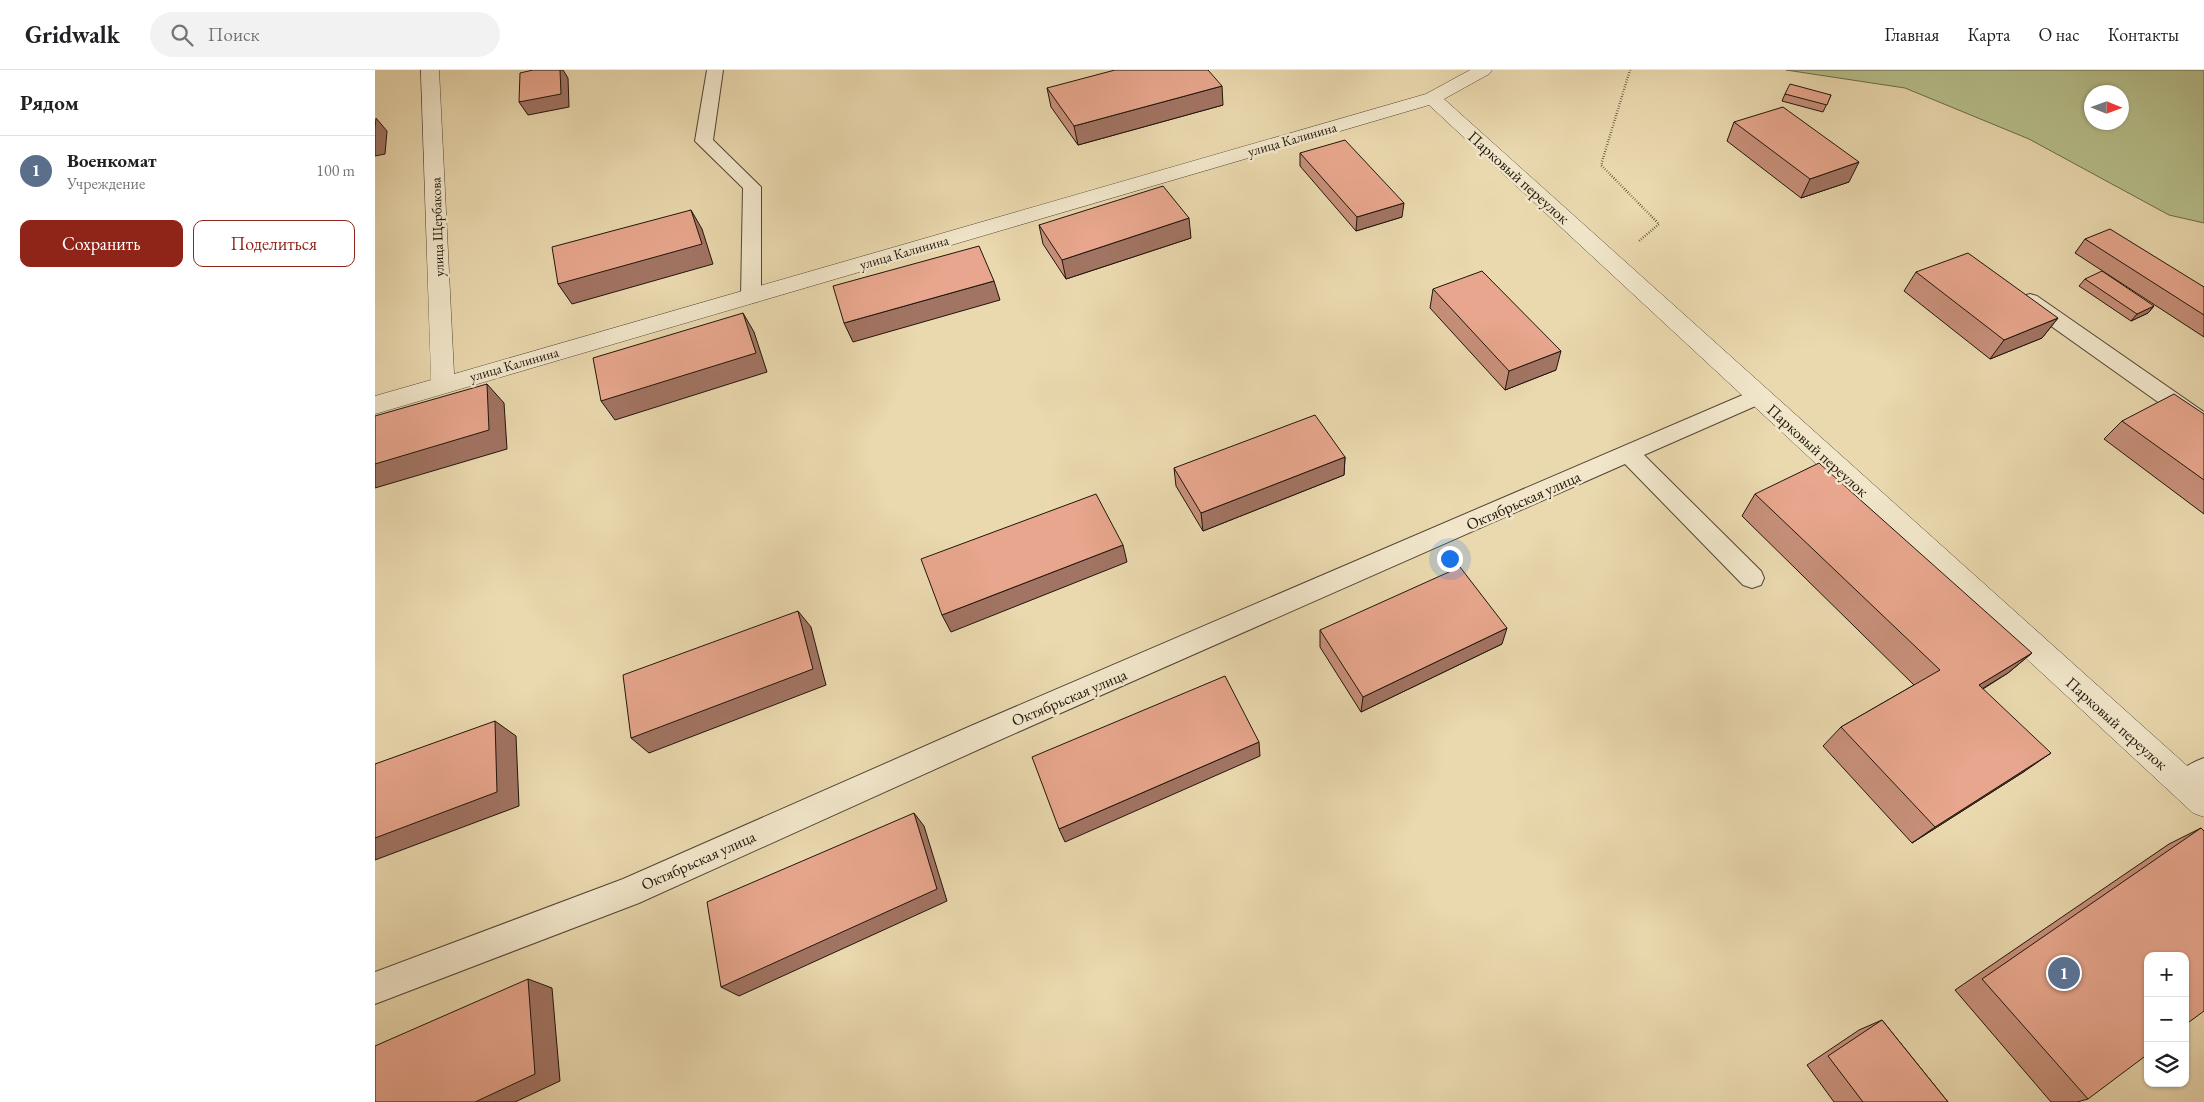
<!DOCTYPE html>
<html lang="ru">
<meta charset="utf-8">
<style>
body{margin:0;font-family:"EB Garamond",serif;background:#f2f2f2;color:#202124}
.controls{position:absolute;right:15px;bottom:15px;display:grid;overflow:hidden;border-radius:10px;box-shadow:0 1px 4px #0004}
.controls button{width:45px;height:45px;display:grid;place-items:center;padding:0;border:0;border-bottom:1px solid #e0e0e0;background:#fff;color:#202124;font:25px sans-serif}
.compass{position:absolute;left:1709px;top:15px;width:45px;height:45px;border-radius:50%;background:#fff;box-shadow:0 1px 4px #0004;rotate:91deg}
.you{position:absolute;left:1074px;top:488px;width:18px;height:18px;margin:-12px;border:4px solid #fff;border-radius:50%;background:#1a73e8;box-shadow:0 0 0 8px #1a73e833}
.badge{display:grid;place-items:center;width:32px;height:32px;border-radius:50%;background:#8f2418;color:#fff;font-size:16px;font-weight:700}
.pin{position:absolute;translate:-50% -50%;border:2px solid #fff;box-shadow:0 1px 5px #0006}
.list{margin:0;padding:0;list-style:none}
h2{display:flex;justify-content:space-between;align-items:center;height:65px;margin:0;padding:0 20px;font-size:21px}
h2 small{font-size:16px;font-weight:400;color:#757577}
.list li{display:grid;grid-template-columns:32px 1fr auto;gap:15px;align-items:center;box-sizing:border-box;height:70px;padding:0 20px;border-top:1px solid #e0e0e0}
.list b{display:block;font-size:19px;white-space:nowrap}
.list p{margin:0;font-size:16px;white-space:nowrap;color:#757577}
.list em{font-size:16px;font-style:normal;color:#757577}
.actions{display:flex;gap:10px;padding:15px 20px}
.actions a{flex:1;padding:11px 0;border:1px solid #8f2418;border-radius:10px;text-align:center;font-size:18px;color:#8f2418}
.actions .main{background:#8f2418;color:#fff}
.icon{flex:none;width:28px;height:28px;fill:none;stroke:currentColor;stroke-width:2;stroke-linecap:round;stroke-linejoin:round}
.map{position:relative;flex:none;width:1829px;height:1032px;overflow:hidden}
header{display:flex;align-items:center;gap:30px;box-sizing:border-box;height:70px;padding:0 25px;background:#fff;border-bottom:1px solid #e0e0e0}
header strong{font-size:24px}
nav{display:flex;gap:28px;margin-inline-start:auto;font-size:18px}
.search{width:350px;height:45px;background:#f2f2f2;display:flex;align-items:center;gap:12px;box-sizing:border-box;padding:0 18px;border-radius:28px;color:#757577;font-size:19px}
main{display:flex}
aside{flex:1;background:#fff}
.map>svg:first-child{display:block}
.green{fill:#b6bf8b;stroke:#6b6a4b;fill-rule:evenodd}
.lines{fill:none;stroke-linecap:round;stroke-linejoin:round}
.lane-casing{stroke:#524634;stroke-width:2}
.street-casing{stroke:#524634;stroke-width:1}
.path{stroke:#20150b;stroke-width:2.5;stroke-dasharray:0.5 2;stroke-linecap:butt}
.lane{fill:#f1e6ca;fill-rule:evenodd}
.street{fill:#f1e6ca;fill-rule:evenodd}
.wall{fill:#c78f79;stroke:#20150b}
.shaded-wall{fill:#a27463;stroke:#20150b}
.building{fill:#e7a68d;stroke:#20150b}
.labels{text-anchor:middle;stroke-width:5;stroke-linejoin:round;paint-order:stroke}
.far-street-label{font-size:14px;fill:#20150b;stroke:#f1e6ca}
.street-label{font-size:16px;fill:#20150b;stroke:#f1e6ca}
</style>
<header>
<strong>Gridwalk</strong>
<div class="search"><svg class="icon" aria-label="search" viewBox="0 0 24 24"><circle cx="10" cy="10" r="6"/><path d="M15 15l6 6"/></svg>Поиск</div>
<nav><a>Главная</a><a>Карта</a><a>О нас</a><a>Контакты</a></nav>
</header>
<main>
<aside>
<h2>Рядом<small></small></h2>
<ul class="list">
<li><span class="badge" style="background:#5c6f8a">1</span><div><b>Военкомат</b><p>Учреждение</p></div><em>100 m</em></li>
</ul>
<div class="actions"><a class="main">Сохранить</a><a>Поделиться</a></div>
</aside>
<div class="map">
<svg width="1829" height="1032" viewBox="0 0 1829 1032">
<rect width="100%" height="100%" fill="#ead8ae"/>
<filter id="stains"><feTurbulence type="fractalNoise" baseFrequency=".004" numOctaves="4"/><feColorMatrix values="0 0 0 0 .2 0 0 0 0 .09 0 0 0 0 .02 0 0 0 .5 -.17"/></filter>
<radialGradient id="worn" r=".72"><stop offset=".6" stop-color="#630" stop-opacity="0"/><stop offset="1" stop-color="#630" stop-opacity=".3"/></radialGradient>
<path class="green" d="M1411,0H1829V153L1794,145L1654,69L1530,18ZM1716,22H1746V52H1716Z"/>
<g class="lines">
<defs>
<g id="lane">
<path d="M332,0H348L338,70L386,117V226L383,231L376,233L369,231L366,226L368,118L320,71Z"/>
<path d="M1655,224L1662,226L1829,342V361L1821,359L1648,236L1645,231L1648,226Z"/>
<path d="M1384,318L1392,321L1395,326L1392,331L1269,385L1386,501L1389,508L1386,515L1377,518L1368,515L1250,394L618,673L264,833L0,934V902L248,809L598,655Z"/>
<path d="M1829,688V717L1809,728L1799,724L1795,715C1801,701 1815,693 1829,688Z"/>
</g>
<path id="street" d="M46,0H64L79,304L1051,24L1095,0H1117L1114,4L1069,29L1829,711V747L1818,743L1054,35L0,344V326L56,310Z"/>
</defs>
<use href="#lane" class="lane-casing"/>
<use href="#street" class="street-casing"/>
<path class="path" d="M1255,0L1226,95L1284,154L1263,172"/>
<use href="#lane" class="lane"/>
<use href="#street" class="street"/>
</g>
<g class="wall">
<path d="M672,18L848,35L703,75L676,37Z"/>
<path d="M1410,24L1456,25L1448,42L1407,31Z"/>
<path d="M1359,52L1474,112L1426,128L1352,71Z"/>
<path d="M925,83L1027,147L981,161L925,96Z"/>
<path d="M664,155L816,168L691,209L668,174Z"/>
<path d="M1710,169L1829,217V267L1700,183Z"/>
<path d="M1541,202L1683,248L1667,268L1615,289L1529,221Z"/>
<path d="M1710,209L1779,236L1773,243L1756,251L1704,216Z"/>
<path d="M1058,219L1181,300L1130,320L1055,238Z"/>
<path d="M1829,344V444L1729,369L1747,351Z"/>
<path d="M970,387L969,405L828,461L801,416L799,398Z"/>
<path d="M1380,424L1657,583L1633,603L1608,619L1650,701L1537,773L1448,676L1466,657L1539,615L1367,446Z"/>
<path d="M945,560L1127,574L986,642L945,577Z"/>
<path d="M1826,758L1713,1029L1702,1032H1676L1580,920L1794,774Z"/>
<path d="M1507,950L1573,1032H1459L1432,995L1484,960Z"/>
</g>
<g class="shaded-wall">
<path d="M185,0H188L193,8L194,37L153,45L144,32Z"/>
<path d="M847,16L848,35L703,75L699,56Z"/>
<path d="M1,48L12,61L10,84L0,86V58Z"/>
<path d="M1484,92L1474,112L1426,128L1435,109Z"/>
<path d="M1029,133L1027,147L981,161L982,147Z"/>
<path d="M316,140L327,159L338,194L197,234L183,214Z"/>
<path d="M814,148L816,168L691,209L687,190Z"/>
<path d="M619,211L625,230L478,272L469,253Z"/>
<path d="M1779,236L1773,243L1756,251L1762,244Z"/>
<path d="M368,243L379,262L392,302L240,350L226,331Z"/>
<path d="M1683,248L1667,268L1615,289L1629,270Z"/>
<path d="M1186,281L1181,300L1130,320L1134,301Z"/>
<path d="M112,314L129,333L132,379L0,418V394Z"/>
<path d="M970,387L969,405L828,461L826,443Z"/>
<path d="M748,475L752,492L576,562L567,545Z"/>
<path d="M423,541L436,557L451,615L274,683L256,668Z"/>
<path d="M1132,558L1127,574L986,642L988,627Z"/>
<path d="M1657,583L1633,603L1582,634L1604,615Z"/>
<path d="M120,651L141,666L144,736L0,790V768Z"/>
<path d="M884,672L885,686L690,772L684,759Z"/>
<path d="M1676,683L1650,701L1537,773L1560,757Z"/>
<path d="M539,743L549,756L572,831L364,926L346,917Z"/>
<path d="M153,909L177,918L185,1011L140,1032H100Z"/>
</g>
<g class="building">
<path d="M158,0H185L186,24L144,32L145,3Z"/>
<path d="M740,0H833L847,16L699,56L672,18Z"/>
<path d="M1415,14L1456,25L1452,35L1410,24Z"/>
<path d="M1408,37L1484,92L1435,109L1359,52Z"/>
<path d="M970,70L1029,133L982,147L925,83Z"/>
<path d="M788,116L814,148L687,190L664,155Z"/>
<path d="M316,140L327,174L183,214L177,177Z"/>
<path d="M1735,159L1829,217V245L1710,169Z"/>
<path d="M604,176L619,211L469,253L458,216Z"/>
<path d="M1593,183L1683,248L1629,270L1541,202Z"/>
<path d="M1107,201L1186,281L1134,301L1058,219Z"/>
<path d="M1727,201L1779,236L1762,244L1710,209Z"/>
<path d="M368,243L381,283L226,331L218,288Z"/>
<path d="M112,314L114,360L0,394V346Z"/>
<path d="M1799,324L1829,344V410L1747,351Z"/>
<path d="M940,345L970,387L826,443L799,398Z"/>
<path d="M1444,393L1657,583L1604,615L1676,683L1560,757L1466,657L1565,600L1380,424Z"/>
<path d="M721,424L748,475L567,545L546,489Z"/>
<path d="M1085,497L1132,558L988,627L945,560Z"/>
<path d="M423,541L438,599L256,668L248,605Z"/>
<path d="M850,606L884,672L684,759L657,687Z"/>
<path d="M120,651L122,722L0,768V694Z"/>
<path d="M539,743L562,819L346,917L332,832Z"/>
<path d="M1826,758L1829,761V941L1810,955V886H1773V984L1713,1029L1607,909Z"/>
<path d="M153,909L160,1004L100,1032H0V976Z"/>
<path d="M1507,950L1573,1032H1488L1453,986Z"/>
</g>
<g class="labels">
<g class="far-street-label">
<text transform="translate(917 69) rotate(-16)" y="5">улица Калинина</text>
<text transform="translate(62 157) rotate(-92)" y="5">улица Щербакова</text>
<text transform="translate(529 182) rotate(-16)" y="5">улица Калинина</text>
<text transform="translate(139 294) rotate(-16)" y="5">улица Калинина</text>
</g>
<g class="street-label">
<text transform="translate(1144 107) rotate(42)" y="6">Парковый переулок</text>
<text transform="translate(1443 380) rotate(42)" y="6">Парковый переулок</text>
<text transform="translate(1148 430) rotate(-24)" y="6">Октябрьская улица</text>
<text transform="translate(694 627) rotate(-23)" y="6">Октябрьская улица</text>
<text transform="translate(1742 653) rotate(42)" y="6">Парковый переулок</text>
<text transform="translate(323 790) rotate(-24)" y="6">Октябрьская улица</text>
</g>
</g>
<rect width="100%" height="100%" filter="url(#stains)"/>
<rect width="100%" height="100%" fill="url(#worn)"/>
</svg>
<div class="controls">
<button>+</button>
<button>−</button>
<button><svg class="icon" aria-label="layers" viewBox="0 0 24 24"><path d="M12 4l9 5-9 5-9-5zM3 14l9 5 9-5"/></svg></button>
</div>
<svg class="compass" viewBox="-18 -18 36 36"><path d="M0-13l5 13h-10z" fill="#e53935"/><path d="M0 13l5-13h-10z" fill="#757577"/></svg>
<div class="you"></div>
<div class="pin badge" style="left:1689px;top:903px;background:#5c6f8a">1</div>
</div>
</main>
